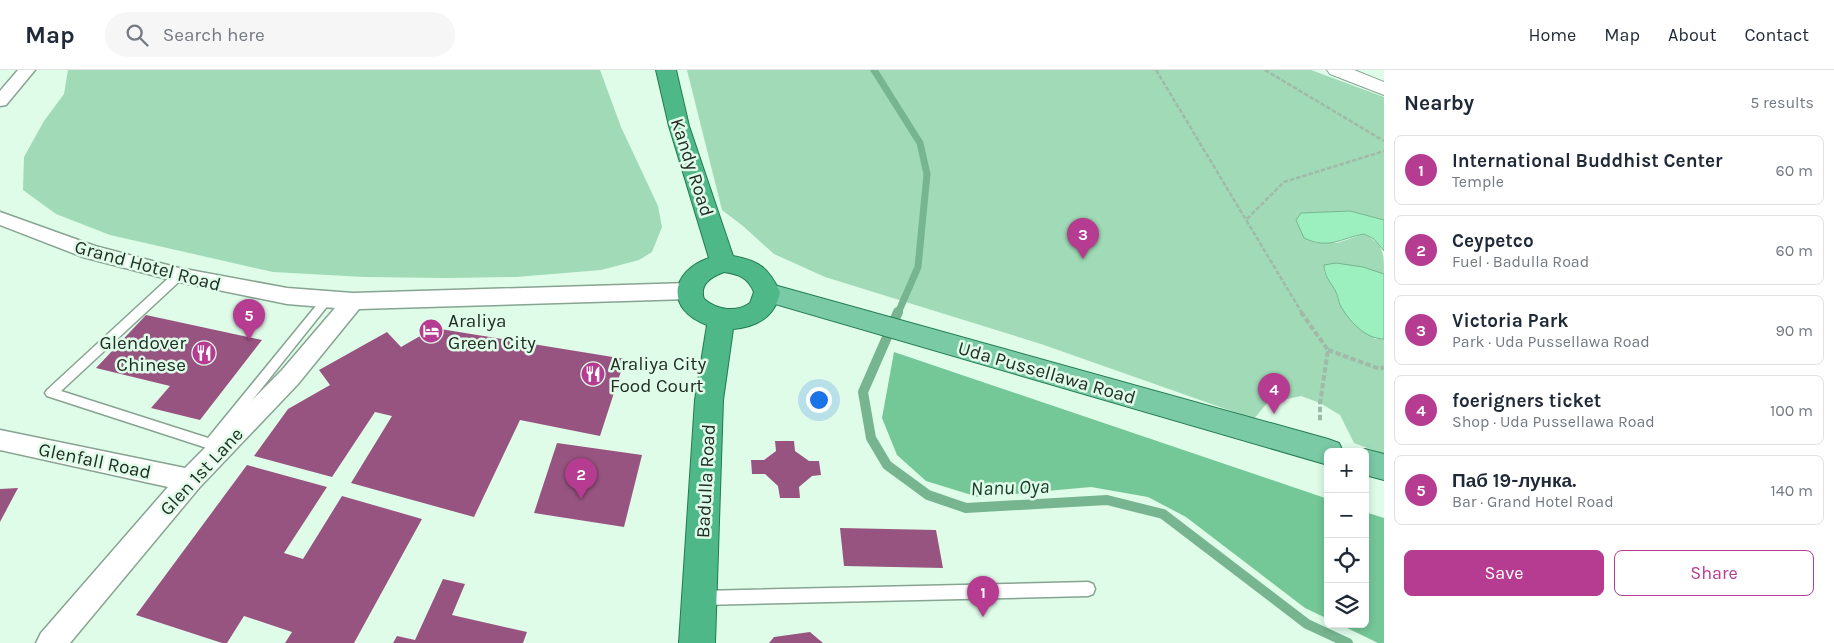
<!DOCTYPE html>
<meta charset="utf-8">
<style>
body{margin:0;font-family:Karla,sans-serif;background:#f6f6f7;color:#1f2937}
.controls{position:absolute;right:15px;bottom:15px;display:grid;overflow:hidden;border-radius:8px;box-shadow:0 2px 8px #0003}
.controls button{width:45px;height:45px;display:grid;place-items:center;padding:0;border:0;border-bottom:1px solid #e0e1e3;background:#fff;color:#1f2937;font:25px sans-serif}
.you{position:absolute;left:818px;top:329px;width:18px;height:18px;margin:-12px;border:4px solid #fff;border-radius:50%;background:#1a73e8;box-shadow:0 0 0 8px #1a73e833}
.badge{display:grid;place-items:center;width:32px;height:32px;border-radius:50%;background:#b53c90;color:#fff;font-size:16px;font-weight:700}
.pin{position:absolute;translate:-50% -41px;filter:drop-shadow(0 1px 2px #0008)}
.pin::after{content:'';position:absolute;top:26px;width:18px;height:15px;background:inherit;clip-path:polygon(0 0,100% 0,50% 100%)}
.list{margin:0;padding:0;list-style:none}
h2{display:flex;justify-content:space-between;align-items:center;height:65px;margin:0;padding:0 20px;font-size:21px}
h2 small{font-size:16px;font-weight:400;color:#747a83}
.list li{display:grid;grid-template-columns:32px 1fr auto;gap:15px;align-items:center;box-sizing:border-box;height:70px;margin:0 10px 10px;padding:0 10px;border:1px solid #e0e1e3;border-radius:8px}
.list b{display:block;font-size:19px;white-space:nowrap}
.list p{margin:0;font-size:16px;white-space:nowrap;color:#747a83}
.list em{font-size:16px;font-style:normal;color:#747a83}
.actions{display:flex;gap:10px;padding:15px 20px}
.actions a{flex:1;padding:11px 0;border:1px solid #b53c90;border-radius:8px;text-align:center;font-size:18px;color:#b53c90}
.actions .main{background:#b53c90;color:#fff}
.icon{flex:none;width:28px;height:28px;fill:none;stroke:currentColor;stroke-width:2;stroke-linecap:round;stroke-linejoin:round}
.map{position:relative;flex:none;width:1384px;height:573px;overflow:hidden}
header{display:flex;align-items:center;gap:30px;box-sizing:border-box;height:70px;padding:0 25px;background:#fff;border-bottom:1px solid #e0e1e3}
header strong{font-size:24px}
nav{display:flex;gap:28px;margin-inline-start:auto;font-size:18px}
.search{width:350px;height:45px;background:#f6f6f7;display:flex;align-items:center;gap:12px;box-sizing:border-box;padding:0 18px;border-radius:28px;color:#747a83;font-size:19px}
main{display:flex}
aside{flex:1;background:#fff}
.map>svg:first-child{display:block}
.green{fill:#a0dab6}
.forest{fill:#74c797}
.water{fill:#9cefbe;stroke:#77b590}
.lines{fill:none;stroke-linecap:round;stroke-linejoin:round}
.stream-far1{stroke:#77b590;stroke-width:7}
.stream{stroke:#77b590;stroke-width:10}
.building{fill:#985480}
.service-casing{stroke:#87a391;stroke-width:3}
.minor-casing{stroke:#87a391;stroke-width:3}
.tertiary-casing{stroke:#87a391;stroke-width:2}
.primary-casing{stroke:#227c52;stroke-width:2}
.trunk-casing{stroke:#227c52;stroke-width:2}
.path-far1{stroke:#a1b9a9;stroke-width:2.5;stroke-dasharray:4.5 2;stroke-linecap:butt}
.path{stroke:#a1b9a9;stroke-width:4;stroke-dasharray:5.5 2.5;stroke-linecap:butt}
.service{fill:#fff;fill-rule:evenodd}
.minor{fill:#fff;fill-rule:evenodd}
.tertiary{fill:#fff;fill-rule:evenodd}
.primary{fill:#7acaa6;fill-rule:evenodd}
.trunk{fill:#4eb888;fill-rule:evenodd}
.labels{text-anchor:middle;stroke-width:5;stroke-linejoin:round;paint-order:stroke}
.street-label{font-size:19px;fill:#222d26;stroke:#dffce9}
.poi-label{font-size:19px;fill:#222d26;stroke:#dffce9;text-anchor:start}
.water-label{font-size:20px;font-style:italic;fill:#1c402c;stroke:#dffce9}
</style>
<header>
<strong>Map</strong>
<div class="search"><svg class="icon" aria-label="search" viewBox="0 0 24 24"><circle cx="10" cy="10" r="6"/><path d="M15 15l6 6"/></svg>Search here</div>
<nav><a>Home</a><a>Map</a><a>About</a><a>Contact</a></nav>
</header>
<main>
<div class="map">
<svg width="1384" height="573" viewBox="0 0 1384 573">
<rect width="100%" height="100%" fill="#dffce9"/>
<g class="green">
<path d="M68,0H600L621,57L658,136L662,157L652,182L639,190L601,200L516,207L446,208L364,207L273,202L110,165L56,144L23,120L24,87L44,51L64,24Z"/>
<path d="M687,0H1311L1384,27V150L1350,141L1301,143L1315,173H1337L1364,164C1384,175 1384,182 1384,204L1324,196V202L1336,222L1339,233L1375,269H1384V384L1354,373L1340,345L1320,333L1301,326L1267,333L1254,349L1041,274L825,207L774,184L743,156L722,140Z"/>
</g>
<g class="forest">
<path d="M894,282L1328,429V549L1305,538L1186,447L1148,427L1091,417L978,427L926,411L897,385L882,348Z"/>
<path d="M1365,442L1384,448V573H1378L1339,554H1365Z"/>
</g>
<g class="water">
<path d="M1350,141L1384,150V181L1374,169L1364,164C1341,168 1329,180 1304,168L1296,150L1301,143Z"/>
<path d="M1336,193L1363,197L1384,204V269C1365,269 1349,251 1340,235C1338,230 1338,225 1335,220C1330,212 1324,205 1324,195Z"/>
</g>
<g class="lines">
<path class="stream-far1" d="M874,0L920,73L927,104L918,197L898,243"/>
<path class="stream" d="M898,242L863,322L871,368L887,395L928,425L966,438L1107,430L1163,444L1307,554L1348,573"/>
</g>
<g class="building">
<path d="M146,245L262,270L200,350L151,338L170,316L96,298Z"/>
<path d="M434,258L625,289L600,366L520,350L474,447L351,413L392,346L375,342L332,407L254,386L288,339L330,315L319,300L387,262L401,277Z"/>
<path d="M775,371H794L795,381L809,391H819L821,405L812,406L799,417L800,428H780L778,416L765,404H752L751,390H764L776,381Z"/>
<path d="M557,373L642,385L624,457L534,443Z"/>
<path d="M247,395L327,417L284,483L303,489L342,426L422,449L354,573H285L292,562L244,546L227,573H222L136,545Z"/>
<path d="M18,418L0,452V419Z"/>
<path d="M840,458L936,460L943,498L844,496Z"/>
<path d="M443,509L465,514L452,545L527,562L523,573H393L397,566L415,570Z"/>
<path d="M810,562L823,573H769L774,567Z"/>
</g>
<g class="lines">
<defs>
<g id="service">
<path d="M179,201L183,202L184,205L183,208L61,321L208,368L324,226L328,225L333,229L214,378L210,379L47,326L45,323L47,320L175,202Z"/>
<path d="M1088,512L1093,514L1095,519L1093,524L1088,526L701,535L696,533L694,528L696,523L701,521Z"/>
</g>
<g id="minor">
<path d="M18,0H35L6,35L0,36V21Z"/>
<path d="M0,142L95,176L179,198L287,218L353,223L689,213L696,216L699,221L696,226L689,229L359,239L298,314L199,418L70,573H36L41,563L168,417L0,380V360L185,398L282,300L335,238L287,234L179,212L83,187L0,155Z"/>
</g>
<path id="tertiary" d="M1327,0H1354L1384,12V25L1330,4Z"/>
<g id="primary">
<path d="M767,213L1328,369L1339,373L1343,382H1328V395L758,229L754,222L758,215Z"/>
<path d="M1365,379L1384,384V410L1365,405V382H1356Z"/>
</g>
<path id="trunk" d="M656,0H676L689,56L733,186C760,191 768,198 780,222C775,247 757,257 733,259L723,330L715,573H679L695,330L707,255C666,240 669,202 709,188L669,56ZM724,202C739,204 748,208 754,222L750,233C736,243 717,240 704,229C699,214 711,207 724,202Z"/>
</defs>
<use href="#service" class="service-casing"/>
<use href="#minor" class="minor-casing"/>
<use href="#tertiary" class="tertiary-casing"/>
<use href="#primary" class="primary-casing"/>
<use href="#trunk" class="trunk-casing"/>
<g class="path-far1">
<path d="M1156,0L1302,243"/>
<path d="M1265,0L1384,71"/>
<path d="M1247,149L1284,112L1384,81"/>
</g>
<g class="path">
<path d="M1301,242L1328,280L1320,333V352"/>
<path d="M1328,280L1380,299L1384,297"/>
</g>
<use href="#service" class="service"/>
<use href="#minor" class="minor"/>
<use href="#tertiary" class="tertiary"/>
<use href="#primary" class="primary"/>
<use href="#trunk" class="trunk"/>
</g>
<defs>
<symbol id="hotel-disc" viewBox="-11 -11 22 22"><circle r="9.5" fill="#b53c90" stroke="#dffce9"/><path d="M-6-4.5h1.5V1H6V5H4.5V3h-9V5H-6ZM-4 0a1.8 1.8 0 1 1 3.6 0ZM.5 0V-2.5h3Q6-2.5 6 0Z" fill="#fff"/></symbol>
<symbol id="restaurant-disc" viewBox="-11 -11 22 22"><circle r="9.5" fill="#b53c90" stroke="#dffce9"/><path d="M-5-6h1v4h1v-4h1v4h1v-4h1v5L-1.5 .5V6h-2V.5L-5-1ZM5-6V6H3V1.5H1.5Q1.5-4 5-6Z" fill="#fff"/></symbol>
</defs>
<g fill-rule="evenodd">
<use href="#hotel-disc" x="417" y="247" width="28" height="28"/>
<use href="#restaurant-disc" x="190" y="269" width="28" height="28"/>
<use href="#restaurant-disc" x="579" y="290" width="28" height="28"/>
</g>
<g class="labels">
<g class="street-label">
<text transform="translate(693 97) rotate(72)" y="7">Kandy Road</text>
<text transform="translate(148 195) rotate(15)" y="7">Grand Hotel Road</text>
<text transform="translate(1047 302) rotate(16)" y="7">Uda Pussellawa Road</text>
<text transform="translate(95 390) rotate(12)" y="7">Glenfall Road</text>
<text transform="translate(201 401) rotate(-47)" y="7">Glen 1st Lane</text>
<text transform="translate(705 411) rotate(-87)" y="7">Badulla Road</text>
</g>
<g class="poi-label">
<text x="448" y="257">Araliya<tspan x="448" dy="22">Green City</tspan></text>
<text x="186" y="279" text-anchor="end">Glendover<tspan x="186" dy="22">Chinese</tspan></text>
<text x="610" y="300">Araliya City<tspan x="610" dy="22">Food Court</tspan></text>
</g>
<g class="water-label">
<text transform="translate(1010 417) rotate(-2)" y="7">Nanu Oya</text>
</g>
</g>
</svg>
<div class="controls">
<button>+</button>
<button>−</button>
<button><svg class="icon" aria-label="locate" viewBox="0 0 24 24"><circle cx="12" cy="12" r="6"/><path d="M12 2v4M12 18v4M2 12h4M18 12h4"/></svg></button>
<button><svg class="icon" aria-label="layers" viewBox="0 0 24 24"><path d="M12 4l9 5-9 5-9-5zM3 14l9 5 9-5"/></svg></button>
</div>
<div class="you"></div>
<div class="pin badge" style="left:983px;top:547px">1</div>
<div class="pin badge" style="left:581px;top:429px">2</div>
<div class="pin badge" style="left:1083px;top:189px">3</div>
<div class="pin badge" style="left:1274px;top:344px">4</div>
<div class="pin badge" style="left:249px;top:270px">5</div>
</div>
<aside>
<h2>Nearby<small>5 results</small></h2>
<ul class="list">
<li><span class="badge">1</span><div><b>International Buddhist Center</b><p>Temple</p></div><em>60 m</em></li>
<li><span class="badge">2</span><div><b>Ceypetco</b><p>Fuel · Badulla Road</p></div><em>60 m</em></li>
<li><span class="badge">3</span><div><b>Victoria Park</b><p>Park · Uda Pussellawa Road</p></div><em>90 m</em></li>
<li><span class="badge">4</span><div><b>foerigners ticket</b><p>Shop · Uda Pussellawa Road</p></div><em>100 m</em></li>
<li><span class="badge">5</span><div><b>Паб 19-лунка.</b><p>Bar · Grand Hotel Road</p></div><em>140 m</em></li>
</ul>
<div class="actions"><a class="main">Save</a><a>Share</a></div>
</aside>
</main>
